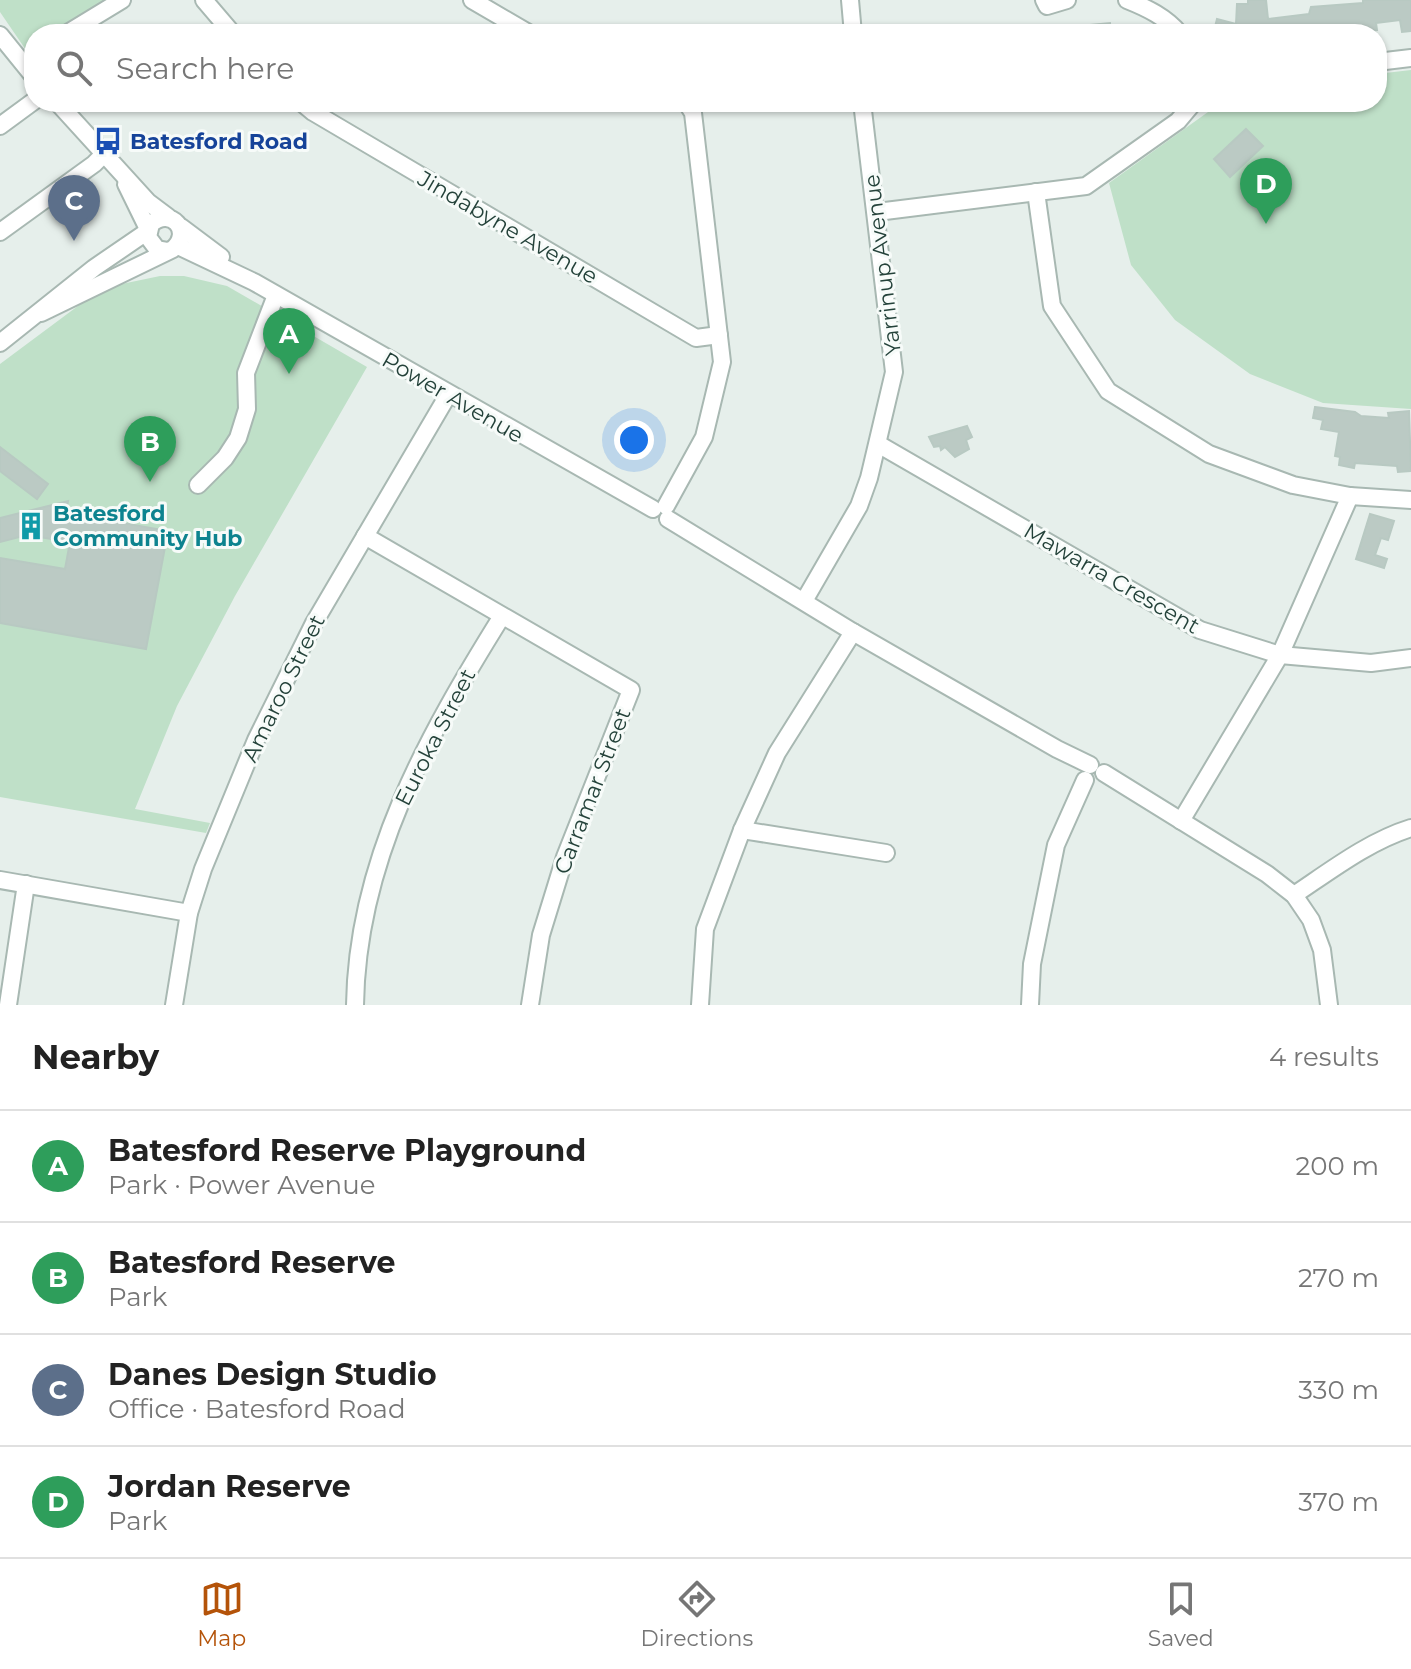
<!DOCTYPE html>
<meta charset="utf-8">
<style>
body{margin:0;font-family:Montserrat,sans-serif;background:#f6f6f6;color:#222}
.you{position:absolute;left:634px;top:440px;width:28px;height:28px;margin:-20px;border:6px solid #fff;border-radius:50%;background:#1a73e8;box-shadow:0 0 0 12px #1a73e833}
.badge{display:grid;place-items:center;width:52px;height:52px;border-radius:50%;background:#b45309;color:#fff;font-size:26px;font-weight:700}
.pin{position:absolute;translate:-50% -66px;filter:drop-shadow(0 2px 4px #0008)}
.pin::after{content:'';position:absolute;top:42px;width:28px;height:24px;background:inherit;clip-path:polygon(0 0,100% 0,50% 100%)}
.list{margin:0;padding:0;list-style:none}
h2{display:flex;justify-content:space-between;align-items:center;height:104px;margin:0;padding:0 32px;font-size:34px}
h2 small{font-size:26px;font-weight:400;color:#767676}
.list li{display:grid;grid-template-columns:52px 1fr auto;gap:24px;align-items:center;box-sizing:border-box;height:112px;padding:0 32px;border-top:2px solid #e0e0e0}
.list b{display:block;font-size:30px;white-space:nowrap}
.list p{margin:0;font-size:26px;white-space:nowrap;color:#767676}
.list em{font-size:26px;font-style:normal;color:#767676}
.icon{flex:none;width:44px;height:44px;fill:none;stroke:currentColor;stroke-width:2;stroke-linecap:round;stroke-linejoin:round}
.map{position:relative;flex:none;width:1411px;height:1005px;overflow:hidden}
.search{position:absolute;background:#fff;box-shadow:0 2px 6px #0004;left:24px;right:24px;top:24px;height:88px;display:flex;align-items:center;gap:20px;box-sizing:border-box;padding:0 28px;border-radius:32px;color:#767676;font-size:30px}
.sheet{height:552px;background:#fff}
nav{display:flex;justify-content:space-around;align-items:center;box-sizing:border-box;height:112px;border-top:2px solid #e0e0e0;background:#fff;font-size:22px;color:#767676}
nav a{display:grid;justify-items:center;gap:4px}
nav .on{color:#b45309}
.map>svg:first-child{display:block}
.green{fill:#bfe0c8}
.building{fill:#bbcac4;stroke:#b8c9c2;stroke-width:2}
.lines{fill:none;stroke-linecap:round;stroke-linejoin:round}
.minor-casing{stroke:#a8b8b2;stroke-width:20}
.minor{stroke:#fff;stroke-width:16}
.labels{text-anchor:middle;stroke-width:6;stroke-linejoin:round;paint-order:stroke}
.transit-label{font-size:22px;font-weight:bold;fill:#164399;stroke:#f7fbf9;text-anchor:start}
.street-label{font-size:22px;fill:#24423a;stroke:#f7fbf9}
.culture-label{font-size:22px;font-weight:bold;fill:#0d838f;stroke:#f7fbf9;text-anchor:start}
</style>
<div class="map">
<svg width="1411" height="1005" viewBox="0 0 1411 1005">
<rect width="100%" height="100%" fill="#e6efeb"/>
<g class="green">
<path d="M0,0H109L53,34H34V45L26,50L0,12Z"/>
<path d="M1411,70V409L1323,403L1250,374L1175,320L1131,265L1109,183L1222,102H1377V74Z"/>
<path d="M160,276H184L227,286L367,367L235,596L177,706L135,809L210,823L206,833L0,797V364L90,297L112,286Z"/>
</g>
<g class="building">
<path d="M1248,0H1266L1268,19L1309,14L1311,7L1363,3V0H1411V31L1402,32L1400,20L1376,23L1377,30L1367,31L1366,29L1329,34H1226L1214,31L1217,19L1236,24L1237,4H1248Z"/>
<path d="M1110,23L1111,34H1069V27Z"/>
<path d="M1246,129L1263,146L1230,177L1214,159Z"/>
<path d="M1315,407L1355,412L1361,416L1389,418L1388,413L1409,411L1411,471L1398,472L1397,466L1355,463L1354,468L1339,465L1340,457L1335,456L1339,432L1321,429L1323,420L1313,418Z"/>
<path d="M967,426L972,437L966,440L969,449L955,457L945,447L941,450L940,446L934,447L929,437Z"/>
<path d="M0,447L48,484L37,499L0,471Z"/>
<path d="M68,501L66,513L168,531L146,649L0,623V558L65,569L70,542L27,535L0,542V518Z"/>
<path d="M1370,514L1394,521L1388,540L1381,538L1375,555L1387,559L1384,568L1356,559Z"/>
</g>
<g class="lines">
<defs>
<g id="minor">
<path d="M204,0L233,34"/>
<path d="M472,0L530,34"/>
<path d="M850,0L853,34"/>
<path d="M1044,0L1047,6L1067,0"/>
<path d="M1127,0C1147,8 1166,17 1180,34"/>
<path d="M66,34L122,0"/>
<path d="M0,35L34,77"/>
<path d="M1377,62L1411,58"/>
<path d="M57,102L148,202L168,217"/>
<path d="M301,102L313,112L696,338L719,335"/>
<path d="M0,126L34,101"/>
<path d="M126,184L148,229"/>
<path d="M1036,192L1052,306L1108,391L1209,454L1293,485L1350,496L1411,500"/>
<path d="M877,212L1086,186L1178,121L1194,102"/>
<path d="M181,227L221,257"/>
<path d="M0,232L94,164L105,153"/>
<path d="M178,246L254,282L653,509"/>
<path d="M41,313L173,249C193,232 171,206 151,224L148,237L157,249L168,251"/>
<path d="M0,343L94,268L148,231"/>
<path d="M878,444L1200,630L1280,655L1371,663L1411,658"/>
<path d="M198,485L225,458L238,438L247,409L246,373L276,295"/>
<path d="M666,506L704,437L722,362L693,113L686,102"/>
<path d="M668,519L853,632L1057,749L1090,765"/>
<path d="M365,536L631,690L565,857L541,935L530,1005"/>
<path d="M804,601L859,506L869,478L894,372L862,102"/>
<path d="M1104,773L1267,874L1294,895L1311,920L1322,950L1329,1005"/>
<path d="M1181,821L1280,655L1350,496"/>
<path d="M742,830L886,853"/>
<path d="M0,880L189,913"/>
<path d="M1294,895C1330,871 1369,841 1411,828"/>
<path d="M8,1005L26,884"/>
<path d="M174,1005L189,913L203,869L256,740L314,623L448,395"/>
<path d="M355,1005C357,860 428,735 502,616"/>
<path d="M700,1005L705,929L742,830L777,753L853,632"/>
<path d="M1030,1005L1032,964L1056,845L1085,780"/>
</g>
</defs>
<use href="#minor" class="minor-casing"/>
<use href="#minor" class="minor"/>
</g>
<defs>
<symbol id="bus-bare" viewBox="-9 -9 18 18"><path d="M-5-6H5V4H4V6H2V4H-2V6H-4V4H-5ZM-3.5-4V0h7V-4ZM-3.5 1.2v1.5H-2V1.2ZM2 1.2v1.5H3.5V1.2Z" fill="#1a4fb4" stroke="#f7fbf9" stroke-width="2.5" paint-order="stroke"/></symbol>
<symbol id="building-bare" viewBox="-9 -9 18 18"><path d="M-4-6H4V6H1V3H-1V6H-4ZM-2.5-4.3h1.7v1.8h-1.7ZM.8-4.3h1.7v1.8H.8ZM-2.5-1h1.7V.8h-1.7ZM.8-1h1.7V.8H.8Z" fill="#0f9aa8" stroke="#f7fbf9" stroke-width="2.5" paint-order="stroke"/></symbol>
</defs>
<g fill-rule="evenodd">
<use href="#bus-bare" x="88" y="121" width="40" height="40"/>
<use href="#building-bare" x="11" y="506" width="40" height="40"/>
</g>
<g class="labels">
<g class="transit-label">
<text x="130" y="149">Batesford Road</text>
</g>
<g class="street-label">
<text transform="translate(508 227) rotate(30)" y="8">Jindabyne Avenue</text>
<text transform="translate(882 265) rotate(-97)" y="8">Yarrinup Avenue</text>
<text transform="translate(453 397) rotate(30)" y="8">Power Avenue</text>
<text transform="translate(1112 578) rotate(30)" y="8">Mawarra Crescent</text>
<text transform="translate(283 688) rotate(-64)" y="8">Amaroo Street</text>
<text transform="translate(435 737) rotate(-63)" y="8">Euroka Street</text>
<text transform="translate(592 791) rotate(-69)" y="8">Carramar Street</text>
</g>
<g class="culture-label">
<text x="53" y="521">Batesford<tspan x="53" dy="25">Community Hub</tspan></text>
</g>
</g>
</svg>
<div class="you"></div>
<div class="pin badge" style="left:289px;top:374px;background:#2e9e5b">A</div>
<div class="pin badge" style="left:150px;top:482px;background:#2e9e5b">B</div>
<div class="pin badge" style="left:74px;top:241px;background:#5c6f8a">C</div>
<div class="pin badge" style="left:1266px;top:224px;background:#2e9e5b">D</div>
<div class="search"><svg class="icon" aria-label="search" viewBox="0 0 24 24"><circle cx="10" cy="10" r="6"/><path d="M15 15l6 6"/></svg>Search here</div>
</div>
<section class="sheet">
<h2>Nearby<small>4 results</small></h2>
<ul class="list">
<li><span class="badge" style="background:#2e9e5b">A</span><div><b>Batesford Reserve Playground</b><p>Park · Power Avenue</p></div><em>200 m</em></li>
<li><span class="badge" style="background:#2e9e5b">B</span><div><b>Batesford Reserve</b><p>Park</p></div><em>270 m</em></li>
<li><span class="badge" style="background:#5c6f8a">C</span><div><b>Danes Design Studio</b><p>Office · Batesford Road</p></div><em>330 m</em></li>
<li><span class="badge" style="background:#2e9e5b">D</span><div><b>Jordan Reserve</b><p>Park</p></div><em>370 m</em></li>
</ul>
</section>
<nav>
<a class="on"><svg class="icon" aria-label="map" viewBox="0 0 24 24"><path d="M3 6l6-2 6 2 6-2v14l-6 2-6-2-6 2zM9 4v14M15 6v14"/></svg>Map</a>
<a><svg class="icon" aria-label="directions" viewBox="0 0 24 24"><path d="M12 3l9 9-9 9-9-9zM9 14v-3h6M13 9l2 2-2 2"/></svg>Directions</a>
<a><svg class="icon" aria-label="saved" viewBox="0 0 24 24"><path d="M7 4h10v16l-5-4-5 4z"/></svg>Saved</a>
</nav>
